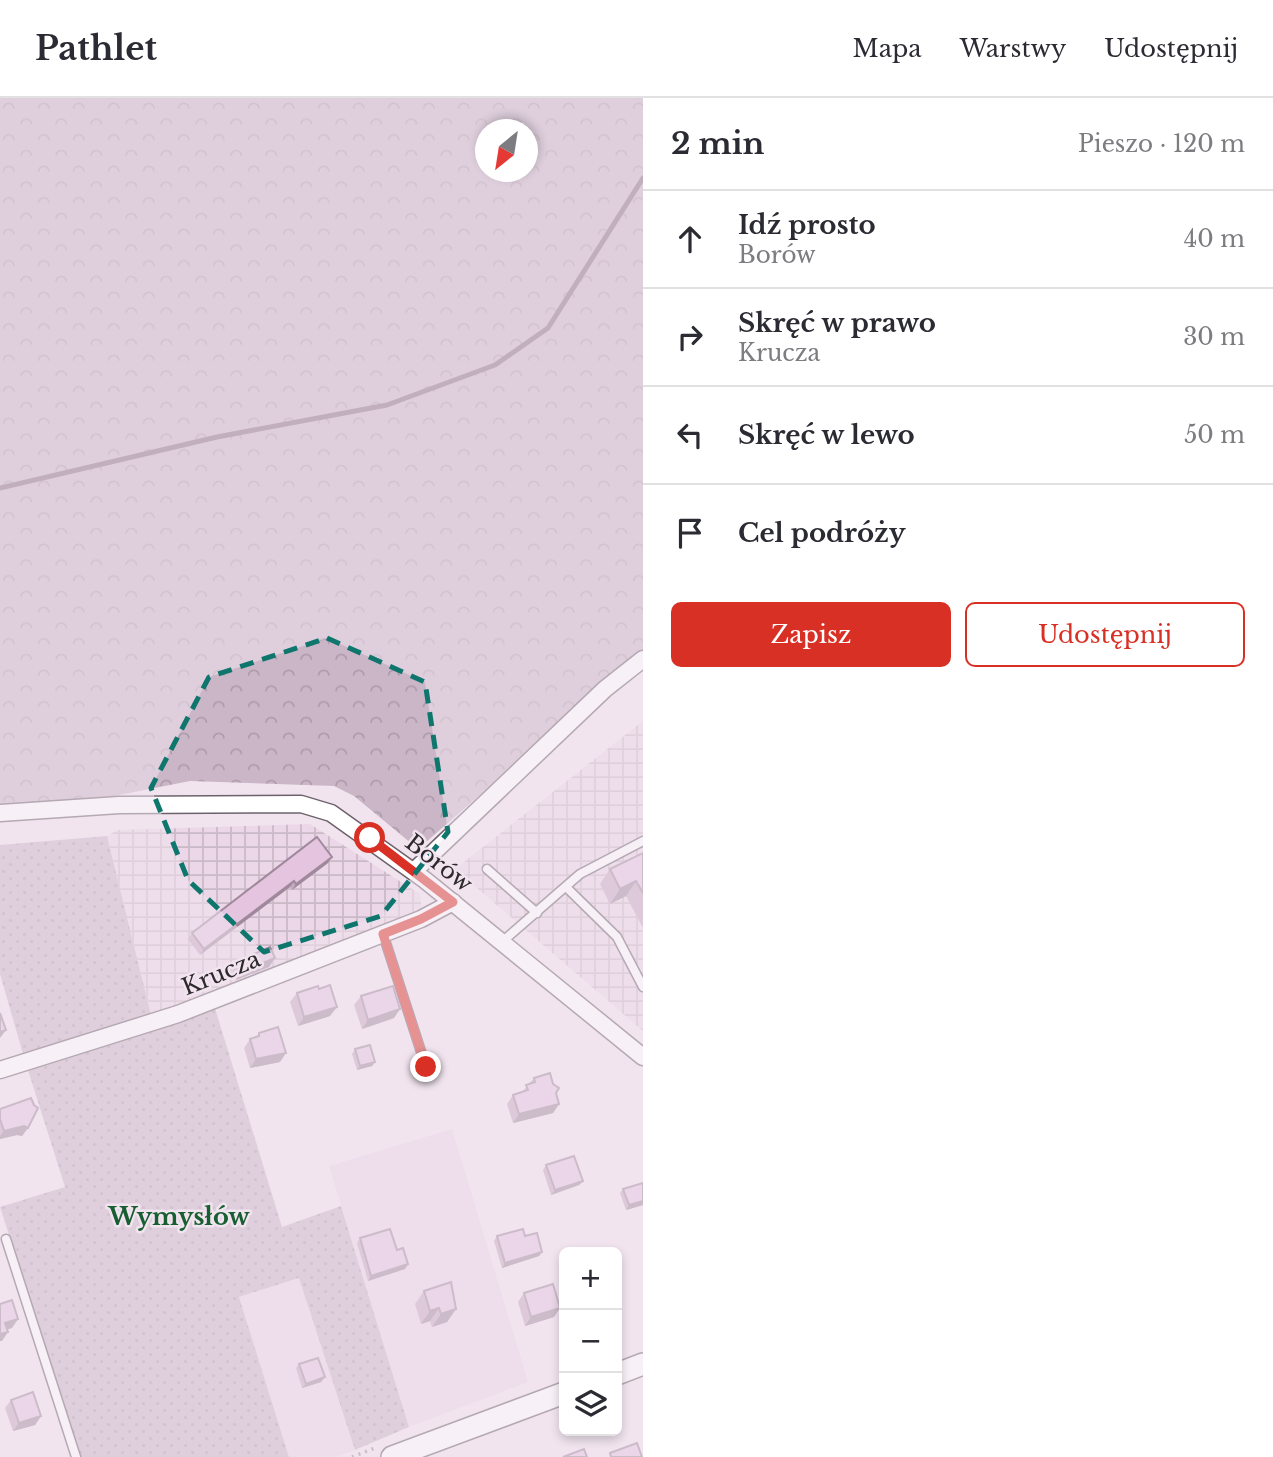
<!DOCTYPE html>
<html lang="pl">
<meta charset="utf-8">
<style>
body{margin:0;font-family:"Libre Baskerville",serif;background:#f7f7f7;color:#2b2b33}
.controls{position:absolute;right:21px;bottom:21px;display:grid;overflow:hidden;border-radius:10px;box-shadow:0 4px 10px #0003}
.controls button{width:63px;height:63px;display:grid;place-items:center;padding:0;border:0;border-bottom:2px solid #e1e1e2;background:#fff;color:#2b2b33;font:35px sans-serif}
.compass{position:absolute;left:475px;top:21px;width:63px;height:63px;border-radius:50%;background:#fff;box-shadow:0 4px 10px #0003;rotate:210deg}
.stop{position:absolute;width:21px;height:21px;margin:-16px;border:5px solid #d93025;border-radius:50%;background:#fff}
.stop.end{background:#d93025;border-color:#fff;box-shadow:0 2px 7px #0008}
.list{margin:0;padding:0;list-style:none}
h2{display:flex;justify-content:space-between;align-items:center;height:91px;margin:0;padding:0 28px;font-size:30px}
h2 small{font-size:23px;font-weight:400;color:#7c7c81}
.list li{display:grid;grid-template-columns:46px 1fr auto;gap:21px;align-items:center;box-sizing:border-box;height:98px;padding:0 28px;border-top:2px solid #e1e1e2}
.list b{display:block;font-size:26px;white-space:nowrap}
.list p{margin:0;font-size:23px;white-space:nowrap;color:#7c7c81}
.list em{font-size:23px;font-style:normal;color:#7c7c81}
.actions{display:flex;gap:14px;padding:21px 28px}
.actions a{flex:1;padding:16px 0;border:2px solid #d93025;border-radius:10px;text-align:center;font-size:24px;color:#d93025}
.actions .main{background:#d93025;color:#fff}
.icon{flex:none;width:38px;height:38px;fill:none;stroke:currentColor;stroke-width:2;stroke-linecap:round;stroke-linejoin:round}
.map{position:relative;flex:none;width:643px;height:1359px;overflow:hidden}
header{display:flex;align-items:center;gap:42px;box-sizing:border-box;height:98px;padding:0 35px;background:#fff;border-bottom:2px solid #e1e1e2}
header strong{font-size:33px}
nav{display:flex;gap:38px;margin-inline-start:auto;font-size:24px}
main{display:flex}
aside{flex:1;background:#fff}
.map>svg:first-child{display:block}
.built{fill:#ebd7e7}
.industrial{fill:url(#industrial-grid)}
.grass{fill:url(#grass-dots)}
.park{fill:url(#park-crowns);fill-rule:evenodd}
.lines{fill:none;stroke-linecap:round;stroke-linejoin:round}
.stream{stroke:#887083;stroke-width:5}
.lane-casing{stroke:#6d626b;stroke-width:11}
.street-casing{stroke:#6d626b;stroke-width:19}
.secondary-casing{stroke:#6d626b;stroke-width:24}
.path{stroke:#9a9199;stroke-width:3.5;stroke-dasharray:2 5;stroke-linecap:butt}
.lane{stroke:#fff;stroke-width:8}
.street{stroke:#fff;stroke-width:16}
.secondary{stroke:#fff;stroke-width:21}
.wall{fill:#c5a9c0}
.shaded-wall{fill:#a0899c}
.building{fill:#e5c4df;stroke:#a0899c;stroke-width:2}
.route{stroke:#d93025;stroke-width:9}
.marked{fill:none;stroke:#0f766e;stroke-width:5;stroke-dasharray:14 9;stroke-linejoin:round}
.labels{text-anchor:middle;stroke-width:5;stroke-linejoin:round;paint-order:stroke}
.street-label{font-size:23px;fill:#2e292d;stroke:#f1e4ef}
.neighbourhood-label{font-size:24px;font-weight:bold;fill:#175e31;stroke:#f1e4ef}
</style>
<header>
<strong>Pathlet</strong>
<nav><a>Mapa</a><a>Warstwy</a><a>Udostępnij</a></nav>
</header>
<main>
<div class="map">
<svg width="643" height="1359" viewBox="0 0 643 1359">
<defs>
<pattern id="industrial-grid" width="8" height="8" patternUnits="userSpaceOnUse" patternTransform="scale(1.75)"><rect width="8" height="8" fill="#ebd7e7"/><path d="M0 4h8M4 0v8" fill="none" stroke="#cab9c6"/></pattern>
<pattern id="grass-dots" width="8" height="8" patternUnits="userSpaceOnUse" patternTransform="scale(1.75)"><rect width="8" height="8" fill="#cbb6c7"/><path d="M2 2h.1M6 6h.1" fill="none" stroke="#af9cab" stroke-width="1.8" stroke-linecap="round"/></pattern>
<pattern id="park-crowns" width="20" height="18" patternUnits="userSpaceOnUse" patternTransform="scale(1.75)"><rect width="20" height="18" fill="#cbb6c7"/><path d="M2 6a3 3 0 1 1 6 0M12 15a3 3 0 1 1 6 0" fill="none" stroke="#af9cab"/></pattern>
</defs>
<rect width="100%" height="100%" fill="#f1e4ef"/>
<g class="built">
<path d="M452,1031L528,1284L409,1329L329,1068Z"/>
<path d="M300,1180L355,1352L335,1359H289L239,1199Z"/>
</g>
<g class="industrial">
<path d="M643,623V933L455,771Z"/>
<path d="M310,726L420,796L422,813L151,917L107,738L117,732Z"/>
</g>
<g class="grass">
<path d="M107,738L151,917L23,956L0,876V747Z"/>
<path d="M214,907L282,1129L341,1108L409,1329L355,1352L299,1180L239,1199L289,1359H81L0,1109L65,1089L27,969Z"/>
</g>
<path class="park" d="M0,0H643V555L418,751L354,698L334,688L190,683L79,705L0,707ZM486,32H528V74H486Z"/>
<g class="lines">
<path class="stream" d="M0,390L217,339L387,307L495,267L548,230L643,80"/>
<defs>
<g id="lane">
<path d="M487,771L537,815"/>
<path d="M566,789L617,839L643,889"/>
<path d="M383,836L426,969"/>
<path d="M503,843L580,776L643,743"/>
<path d="M6,1141L76,1359"/>
</g>
<g id="street">
<path d="M0,715L119,707L301,706L331,715L425,782L643,959"/>
<path d="M414,773L605,591L643,561"/>
<path d="M0,972L178,916L421,821L453,804"/>
</g>
<g id="secondary">
<path d="M617,1276L643,1266"/>
<path d="M392,1359L564,1295"/>
</g>
</defs>
<use href="#lane" class="lane-casing"/>
<use href="#street" class="street-casing"/>
<use href="#secondary" class="secondary-casing"/>
<path class="path" d="M352,1359L375,1350"/>
<use href="#lane" class="lane"/>
<use href="#street" class="street"/>
<use href="#secondary" class="secondary"/>
</g>
<g class="wall">
<path d="M643,755V830L626,798L610,806L600,786L610,771Z"/>
<path d="M328,765L292,792L290,789L200,857L188,841L192,835Z"/>
<path d="M275,860L269,869L236,882L232,871L238,863Z"/>
<path d="M297,895L330,918L298,928L290,904Z"/>
<path d="M361,898L394,920L362,931L354,907Z"/>
<path d="M259,935L280,964L250,970L244,950L250,941L256,939Z"/>
<path d="M355,951L375,964L372,968L357,972L352,956Z"/>
<path d="M534,980L556,995L559,1006L553,1015L513,1025L507,1006L513,997L522,994Z"/>
<path d="M0,1011L28,1030L22,1038L17,1037L0,1041Z"/>
<path d="M546,1067L583,1083L579,1087L551,1097L543,1072Z"/>
<path d="M643,1085V1107L626,1112L620,1095L623,1091Z"/>
<path d="M497,1138H525L542,1154L539,1158L502,1170L494,1143Z"/>
<path d="M360,1140L397,1152L408,1166L405,1171L368,1183L357,1145Z"/>
<path d="M424,1193L456,1211L447,1224L432,1229L430,1223L421,1226L415,1206Z"/>
<path d="M524,1195L554,1219L525,1228L518,1204Z"/>
<path d="M299,1266L321,1284L302,1290L296,1270Z"/>
<path d="M11,1302L41,1318L35,1327L13,1333L5,1310Z"/>
</g>
<g class="shaded-wall">
<path d="M332,759L328,765L292,792L296,786Z"/>
<path d="M294,783L290,789L200,857L204,851Z"/>
<path d="M636,783L626,798L610,806L620,791Z"/>
<path d="M275,860L269,869L236,882L243,873Z"/>
<path d="M337,909L330,918L298,928L304,919Z"/>
<path d="M400,911L394,920L362,931L368,922Z"/>
<path d="M6,932L0,940V934Z"/>
<path d="M286,955L280,964L250,970L256,961Z"/>
<path d="M375,964L372,968L357,972L360,968Z"/>
<path d="M559,1006L553,1015L513,1025L519,1016Z"/>
<path d="M24,1028L28,1030L22,1038L17,1037L0,1041V1038L4,1033Z"/>
<path d="M583,1083L579,1087L551,1097L555,1092Z"/>
<path d="M643,1103V1107L626,1112L629,1107Z"/>
<path d="M542,1154L539,1158L502,1170L505,1165Z"/>
<path d="M408,1166L405,1171L368,1183L371,1178Z"/>
<path d="M439,1210L430,1223L421,1226L430,1213Z"/>
<path d="M560,1210L554,1219L525,1228L531,1219Z"/>
<path d="M456,1211L447,1224L432,1229L441,1216Z"/>
<path d="M18,1221L12,1230L0,1234L5,1225Z"/>
<path d="M8,1234L2,1243H0V1236Z"/>
<path d="M325,1279L321,1284L302,1290L306,1286Z"/>
<path d="M41,1318L35,1327L13,1333L19,1325Z"/>
</g>
<g class="building">
<path d="M317,739L332,759L296,786L294,783L204,851L192,835Z"/>
<path d="M643,755V795L636,783L620,791L610,771Z"/>
<path d="M270,849L275,860L243,873L238,863Z"/>
<path d="M330,887L337,909L304,919L297,895L318,888L319,891Z"/>
<path d="M393,888L400,911L368,922L361,898Z"/>
<path d="M0,915L6,932L0,934Z"/>
<path d="M278,929L286,955L256,961L250,941L259,938V935Z"/>
<path d="M370,947L375,964L360,968L355,951Z"/>
<path d="M550,975L553,986L559,990L556,995L559,1006L519,1016L513,997L528,992L526,987L535,984L534,980Z"/>
<path d="M31,1000L34,1007L38,1010L28,1030L24,1028L4,1033L0,1021V1011Z"/>
<path d="M574,1058L583,1083L555,1092L546,1067Z"/>
<path d="M643,1085V1103L629,1107L623,1091Z"/>
<path d="M390,1131L397,1152L403,1150L408,1166L371,1178L360,1140Z"/>
<path d="M523,1131L525,1138L537,1135L542,1154L505,1165L497,1138Z"/>
<path d="M451,1184L456,1211L441,1216L439,1210L430,1213L424,1193Z"/>
<path d="M553,1186L560,1210L531,1219L524,1195Z"/>
<path d="M12,1202L18,1221L5,1225L8,1234L0,1236V1206Z"/>
<path d="M318,1260L325,1279L306,1286L299,1266Z"/>
<path d="M33,1294L41,1318L19,1325L11,1302Z"/>
<path d="M637,1345L642,1359H611L610,1355Z"/>
<path d="M584,1351L587,1359H563Z"/>
</g>
<g class="lines">
<path class="route" d="M370,740L453,804L421,821L383,836L426,969"/>
</g>
<path d="M0 0H643V1359H0ZM327,540L425,584L448,734L381,818L264,854L188,782L151,690L209,579Z" fill="#f1e4ef" fill-opacity=".55" fill-rule="evenodd"/>
<path class="marked" d="M327,540L425,584L448,734L381,818L264,854L188,782L151,690L209,579Z"/>
<g class="labels">
<g class="street-label">
<text transform="translate(439 765) rotate(38)" y="8">Borów</text>
<text transform="translate(221 875) rotate(-22)" y="8">Krucza</text>
</g>
<g class="neighbourhood-label">
<text x="179" y="1127">Wymysłów</text>
</g>
</g>
</svg>
<div class="controls">
<button>+</button>
<button>−</button>
<button><svg class="icon" aria-label="layers" viewBox="0 0 24 24"><path d="M12 4l9 5-9 5-9-5zM3 14l9 5 9-5"/></svg></button>
</div>
<svg class="compass" viewBox="-18 -18 36 36"><path d="M0-13l5 13h-10z" fill="#e53935"/><path d="M0 13l5-13h-10z" fill="#7c7c81"/></svg>
<div class="stop" style="left:370px;top:740px"></div>
<div class="stop end" style="left:426px;top:969px"></div>
</div>
<aside>
<h2>2 min<small>Pieszo · 120 m</small></h2>
<ul class="list">
<li><svg class="icon" aria-label="ahead" viewBox="0 0 24 24"><path d="M12 20V5M6 11l6-6 6 6"/></svg><div><b>Idź prosto</b><p>Borów</p></div><em>40 m</em></li>
<li><svg class="icon" aria-label="right" viewBox="0 0 24 24"><path d="M7 20v-9h11M14 6l5 5-5 5"/></svg><div><b>Skręć w prawo</b><p>Krucza</p></div><em>30 m</em></li>
<li><svg class="icon" aria-label="left" viewBox="0 0 24 24"><path d="M17 20v-9H6M10 6l-5 5 5 5"/></svg><div><b>Skręć w lewo</b></div><em>50 m</em></li>
<li><svg class="icon" aria-label="arrive" viewBox="0 0 24 24"><path d="M6 21V4h12l-3 4 3 4H6"/></svg><div><b>Cel podróży</b></div></li>
</ul>
<div class="actions"><a class="main">Zapisz</a><a>Udostępnij</a></div>
</aside>
</main>
